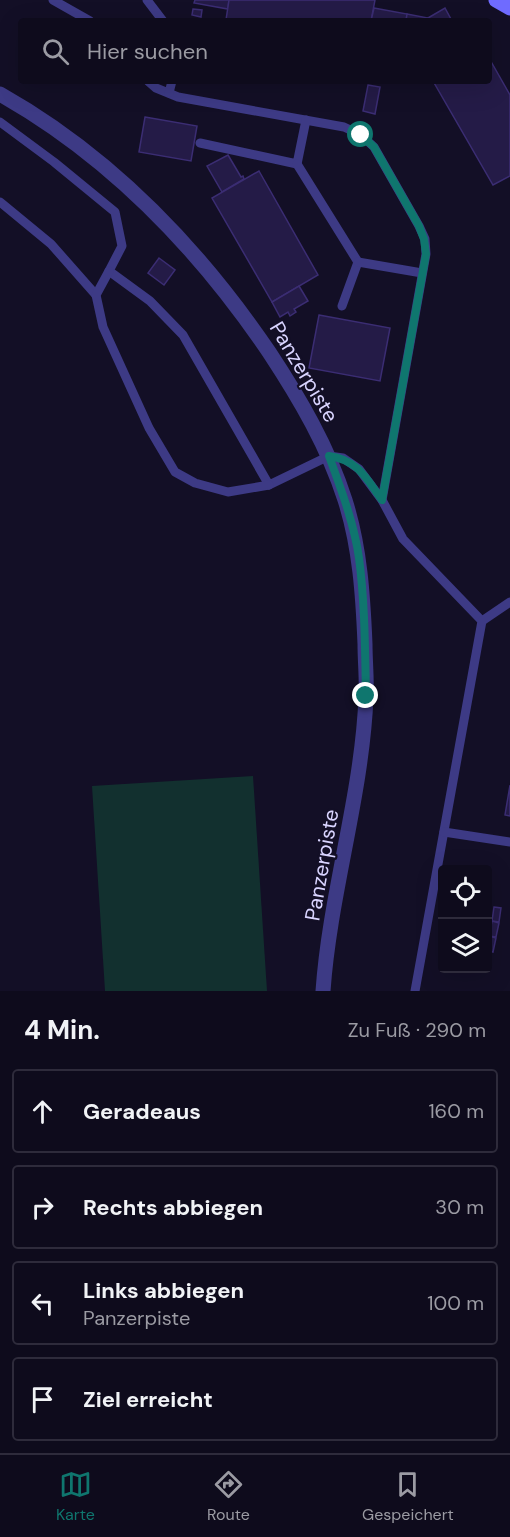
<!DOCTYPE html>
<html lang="de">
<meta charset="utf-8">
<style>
body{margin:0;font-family:"DM Sans",sans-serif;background:#171425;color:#f1f3f6}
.controls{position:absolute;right:18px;bottom:18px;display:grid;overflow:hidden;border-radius:6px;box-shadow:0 6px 24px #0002}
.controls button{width:54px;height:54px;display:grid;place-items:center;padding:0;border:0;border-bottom:2px solid #2e2b3b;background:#0e0b1c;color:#f1f3f6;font:30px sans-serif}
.stop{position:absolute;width:18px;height:18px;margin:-14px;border:4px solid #0f766e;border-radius:50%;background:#fff}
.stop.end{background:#0f766e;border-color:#fff;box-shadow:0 2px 6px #0008}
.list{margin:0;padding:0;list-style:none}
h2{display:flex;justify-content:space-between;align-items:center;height:78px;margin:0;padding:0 24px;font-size:26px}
h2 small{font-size:20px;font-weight:400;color:#9b9ba3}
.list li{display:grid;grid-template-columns:39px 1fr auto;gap:18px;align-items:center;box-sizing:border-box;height:84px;margin:0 12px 12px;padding:0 12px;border:2px solid #2e2b3b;border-radius:6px}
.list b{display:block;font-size:22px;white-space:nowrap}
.list p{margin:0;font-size:20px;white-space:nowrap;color:#9b9ba3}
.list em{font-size:20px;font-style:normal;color:#9b9ba3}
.icon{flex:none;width:33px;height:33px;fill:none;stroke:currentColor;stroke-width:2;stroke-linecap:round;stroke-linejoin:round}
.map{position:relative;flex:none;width:510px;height:991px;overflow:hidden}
.search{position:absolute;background:#0e0b1c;box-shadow:0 6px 24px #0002;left:18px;right:18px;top:18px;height:66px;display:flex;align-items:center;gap:15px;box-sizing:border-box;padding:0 21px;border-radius:6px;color:#9b9ba3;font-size:22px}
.sheet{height:462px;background:#0e0b1c}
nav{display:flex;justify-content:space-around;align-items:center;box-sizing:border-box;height:84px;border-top:2px solid #2e2b3b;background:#0e0b1c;font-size:16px;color:#9b9ba3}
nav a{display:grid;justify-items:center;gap:3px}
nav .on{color:#0f766e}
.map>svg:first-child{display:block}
.green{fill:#12302f}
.building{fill:#241b47;stroke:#3b2d73;stroke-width:1.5}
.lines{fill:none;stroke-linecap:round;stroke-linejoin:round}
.lane{stroke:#3d3a85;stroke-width:9}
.street{stroke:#3d3a85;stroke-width:15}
.secondary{stroke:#6f6bff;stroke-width:15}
.route{stroke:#0f766e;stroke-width:8}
.labels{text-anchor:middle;stroke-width:4.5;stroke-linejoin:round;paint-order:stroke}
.street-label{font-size:21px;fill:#d9d4ff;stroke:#130f26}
</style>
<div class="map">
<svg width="510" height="991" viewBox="0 0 510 991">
<rect width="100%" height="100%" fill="#130f26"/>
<path class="green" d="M253,776L267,991H105L92,786Z"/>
<g class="building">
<path d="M195,0H229L228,9L194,3Z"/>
<path d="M229,0H375L371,21H232L226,20Z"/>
<path d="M374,8L407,14L406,21H371Z"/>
<path d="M445,8L452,21H423L428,18Z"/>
<path d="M193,9L202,10L201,17L192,15Z"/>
<path d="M407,14L428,18L423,21H406Z"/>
<path d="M489,58L510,95V176L493,185L433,81H489Z"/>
<path d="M368,85L380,87L375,114L363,111Z"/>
<path d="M145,117L197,126L191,161L139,152Z"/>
<path d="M228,155L241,177L243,176L244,179L222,192L207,166Z"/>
<path d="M259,171L318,275L272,302L212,198Z"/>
<path d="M159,258L175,270L164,285L148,273Z"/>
<path d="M299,286L308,301L294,309L296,312L290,316L288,312L280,317L272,302Z"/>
<path d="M319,315L390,328L380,381L309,368Z"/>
<path d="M510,785V816L505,815Z"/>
<path d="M494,907L501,908L499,922L492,921Z"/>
<path d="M492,921L499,923L496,937L489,936Z"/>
<path d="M489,936L496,938L493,952L488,951Z"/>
</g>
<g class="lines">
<g class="lane">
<path d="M53,0L90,21"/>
<path d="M147,0L163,21"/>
<path d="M148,81L156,88L178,97L344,127L361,135L374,147L419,226L425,239L426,254L382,500"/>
<path d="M169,93L172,81"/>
<path d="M0,122L54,162L115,212L122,246L109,271L150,301L183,335L269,485L329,456L343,458L359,469L382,500L403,539L482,621L415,991"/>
<path d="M200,143L297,164L306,120"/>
<path d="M297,164L358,262L342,306"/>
<path d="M0,202L51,244L96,295"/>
<path d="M358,262L422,273"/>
<path d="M109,271L96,295L103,327L149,428L175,472L195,483L228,492L269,485"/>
<path d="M482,621L510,602"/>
<path d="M444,832L510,842"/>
</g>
<path class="street" d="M0,94C110,156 199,249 269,352C300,399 328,447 345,500C360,547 363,596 365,644C365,662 367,679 366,697C362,796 330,892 323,991"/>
<path class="secondary" d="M496,0L510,8"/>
</g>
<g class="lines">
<path class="route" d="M361,135L374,147L419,226L424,239L426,254L382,500C366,478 358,460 329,456C341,489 354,523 359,558C365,603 365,650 366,696"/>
</g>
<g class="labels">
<g class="street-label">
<text transform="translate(304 372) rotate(59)" y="7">Panzerpiste</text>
<text transform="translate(322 865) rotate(-80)" y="7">Panzerpiste</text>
</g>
</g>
</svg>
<div class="controls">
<button><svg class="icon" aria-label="locate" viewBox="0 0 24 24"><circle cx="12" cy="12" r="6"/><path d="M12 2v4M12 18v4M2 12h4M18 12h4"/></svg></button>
<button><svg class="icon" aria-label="layers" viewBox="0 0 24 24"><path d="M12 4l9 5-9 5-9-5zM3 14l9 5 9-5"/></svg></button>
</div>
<div class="stop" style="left:361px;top:135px"></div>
<div class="stop end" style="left:366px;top:696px"></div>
<div class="search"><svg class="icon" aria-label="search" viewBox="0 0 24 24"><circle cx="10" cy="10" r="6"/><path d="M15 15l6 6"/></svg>Hier suchen</div>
</div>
<section class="sheet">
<h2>4 Min.<small>Zu Fuß · 290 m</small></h2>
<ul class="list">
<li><svg class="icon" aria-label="ahead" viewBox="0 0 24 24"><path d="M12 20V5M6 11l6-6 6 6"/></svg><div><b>Geradeaus</b></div><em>160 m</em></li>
<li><svg class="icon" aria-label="right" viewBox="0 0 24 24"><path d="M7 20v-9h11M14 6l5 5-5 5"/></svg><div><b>Rechts abbiegen</b></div><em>30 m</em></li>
<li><svg class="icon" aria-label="left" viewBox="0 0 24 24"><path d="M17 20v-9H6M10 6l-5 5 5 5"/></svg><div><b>Links abbiegen</b><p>Panzerpiste</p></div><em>100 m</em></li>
<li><svg class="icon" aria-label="arrive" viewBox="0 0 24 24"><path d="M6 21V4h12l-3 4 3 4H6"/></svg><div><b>Ziel erreicht</b></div></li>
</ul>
</section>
<nav>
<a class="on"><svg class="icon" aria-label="map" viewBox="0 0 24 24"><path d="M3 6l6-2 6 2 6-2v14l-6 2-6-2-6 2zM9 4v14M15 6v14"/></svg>Karte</a>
<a><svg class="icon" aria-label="directions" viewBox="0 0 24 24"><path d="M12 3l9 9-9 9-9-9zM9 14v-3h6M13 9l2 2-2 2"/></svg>Route</a>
<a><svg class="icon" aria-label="saved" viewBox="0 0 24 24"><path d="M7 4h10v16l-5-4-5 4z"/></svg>Gespeichert</a>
</nav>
